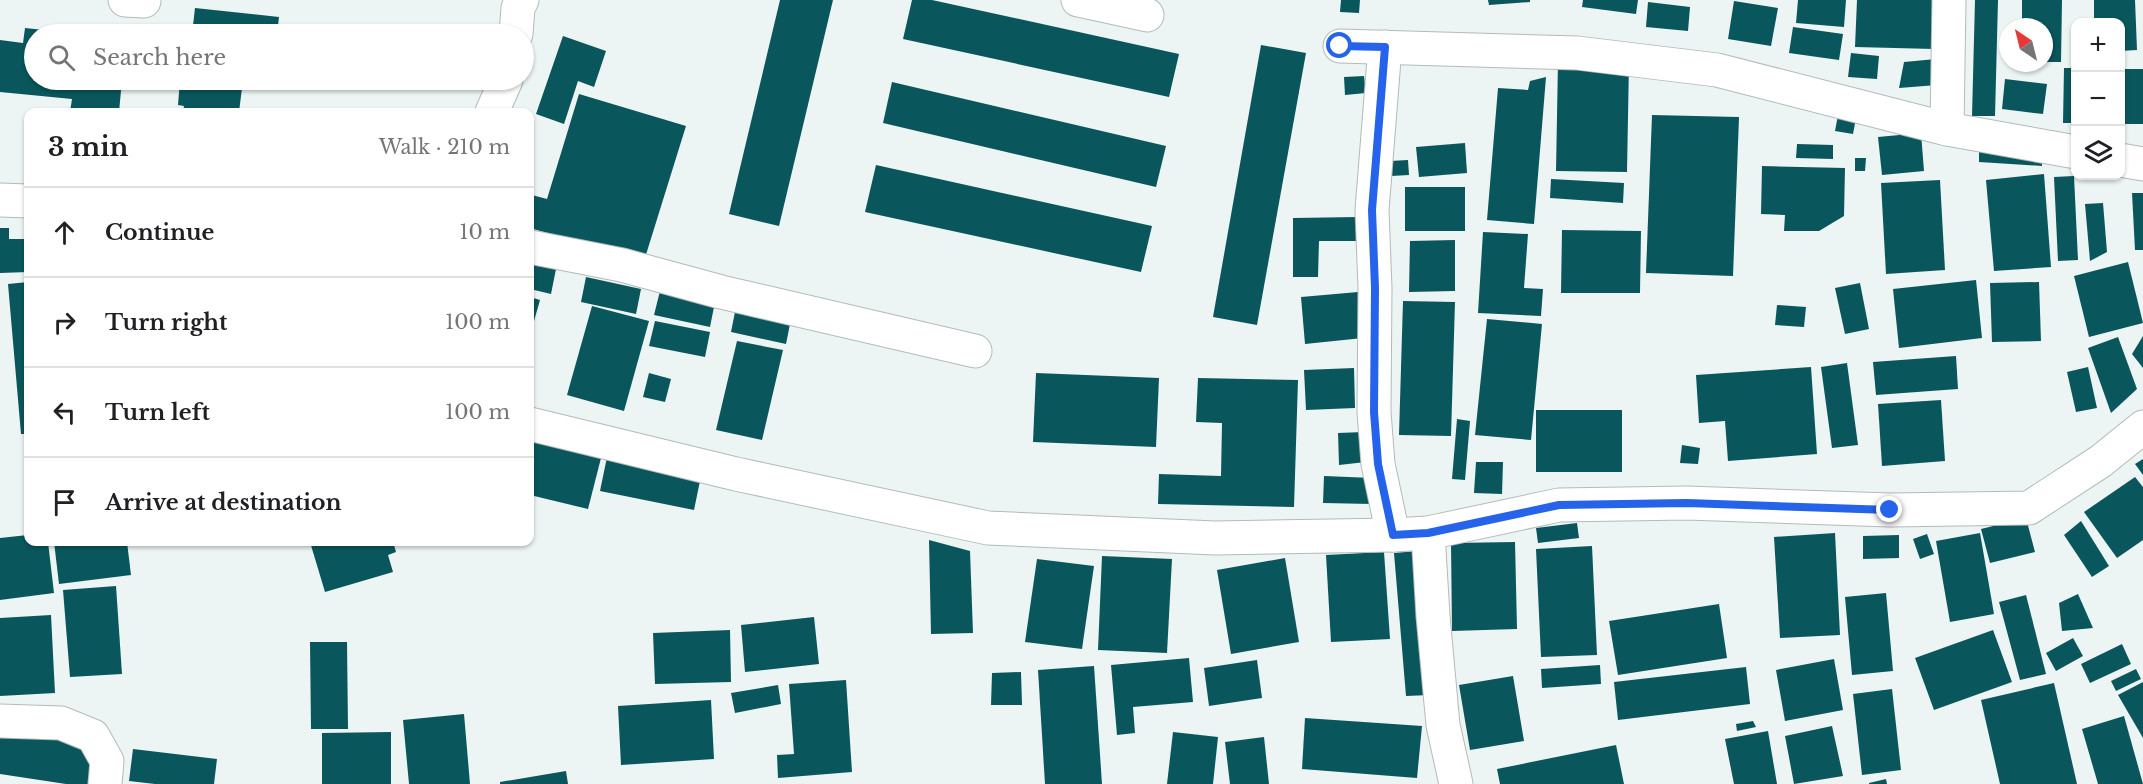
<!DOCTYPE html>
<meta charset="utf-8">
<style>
body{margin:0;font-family:"Libre Baskerville",serif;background:#f6f6f6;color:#202124}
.controls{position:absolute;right:18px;top:18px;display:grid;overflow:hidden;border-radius:12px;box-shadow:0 2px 4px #0004}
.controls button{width:54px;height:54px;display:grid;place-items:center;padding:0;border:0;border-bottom:2px solid #e0e0e0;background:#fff;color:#202124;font:30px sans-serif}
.compass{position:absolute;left:1999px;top:18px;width:54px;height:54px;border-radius:50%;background:#fff;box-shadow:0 2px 4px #0004;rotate:325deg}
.stop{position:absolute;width:18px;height:18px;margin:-14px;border:4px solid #2563eb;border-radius:50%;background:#fff}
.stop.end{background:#2563eb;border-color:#fff;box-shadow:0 2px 6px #0008}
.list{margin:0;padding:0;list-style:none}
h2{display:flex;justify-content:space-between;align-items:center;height:78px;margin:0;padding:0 24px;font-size:26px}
h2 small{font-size:20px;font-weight:400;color:#757577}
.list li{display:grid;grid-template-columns:39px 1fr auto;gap:18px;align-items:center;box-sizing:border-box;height:90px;padding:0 24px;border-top:2px solid #e0e0e0}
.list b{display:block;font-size:22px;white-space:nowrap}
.list em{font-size:20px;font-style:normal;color:#757577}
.icon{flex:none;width:33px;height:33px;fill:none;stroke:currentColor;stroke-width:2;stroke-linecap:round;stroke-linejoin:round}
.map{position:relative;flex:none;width:2143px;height:784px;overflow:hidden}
.search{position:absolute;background:#fff;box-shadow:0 2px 4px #0004;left:24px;top:24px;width:510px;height:66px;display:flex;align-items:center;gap:15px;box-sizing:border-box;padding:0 21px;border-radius:33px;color:#757577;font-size:22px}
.panel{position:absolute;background:#fff;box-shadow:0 2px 4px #0004;left:24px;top:108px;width:510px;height:438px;border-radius:12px}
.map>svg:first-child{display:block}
.building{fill:#09575c}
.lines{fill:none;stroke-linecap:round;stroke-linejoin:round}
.minor-casing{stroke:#b4baba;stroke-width:35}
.minor{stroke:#fff;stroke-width:33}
.route{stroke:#2563eb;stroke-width:8}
</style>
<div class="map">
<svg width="2143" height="784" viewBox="0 0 2143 784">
<rect width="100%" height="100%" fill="#edf4f4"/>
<g class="building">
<path d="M780,0H833L779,226L729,214Z"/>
<path d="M912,0H932L1179,54L1169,97L903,39Z"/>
<path d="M1341,0H1360L1359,13L1340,12Z"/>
<path d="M1488,0H1530V2L1489,5Z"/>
<path d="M1583,0H1638L1636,14L1582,7Z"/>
<path d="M1798,0H1846L1844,27L1796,23Z"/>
<path d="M1857,0H1936L1934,49L1855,47Z"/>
<path d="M1975,0H1998L1995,116H1972Z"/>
<path d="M2022,0H2062L2061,62H2044V27H2022Z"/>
<path d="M2094,0H2135L2137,50L2120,51V22H2094Z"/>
<path d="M1734,1L1778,8L1771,46L1728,39Z"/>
<path d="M1648,2L1690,7L1688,31L1646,27Z"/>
<path d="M195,8L279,17L277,34H192Z"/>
<path d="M1793,27L1843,34L1839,60L1789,53Z"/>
<path d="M25,28L64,32V34H34V80H122L119,112H70L72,99L0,92V40L23,43Z"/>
<path d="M563,36L606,51L594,87L578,81L564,124L536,114Z"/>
<path d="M1261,45L1306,53L1257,325L1213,317Z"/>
<path d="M1851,53L1879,56L1877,79L1848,77Z"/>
<path d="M1936,59L1937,85L1899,88L1904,62Z"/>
<path d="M1558,61L1629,62L1627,172L1556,171Z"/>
<path d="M2064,68H2076V123H2063Z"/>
<rect x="2120" y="69" width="23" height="55"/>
<path d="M1364,76L1366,93L1345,95L1344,77Z"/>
<path d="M1546,77L1534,224L1487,220L1498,88L1528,90L1530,81Z"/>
<path d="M2005,79L2047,84L2043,114L2002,109Z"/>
<path d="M180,80H243L239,112H183L184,106L178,105Z"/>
<path d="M892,82L1166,146L1156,187L883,123Z"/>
<path d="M579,94L686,126L644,261L530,228V204L532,195L547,199Z"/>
<path d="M1839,110L1857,113L1853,134L1835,131Z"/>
<path d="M1652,115L1739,117L1733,276L1646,273Z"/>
<path d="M1921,133L1924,171L1882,175L1878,137Z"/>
<path d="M1465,143L1467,173L1419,177L1416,147Z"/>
<path d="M1797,144L1833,145V159L1796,158Z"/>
<path d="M1979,151L2042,155V166L1979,162Z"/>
<path d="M1855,158H1866L1865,171H1855Z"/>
<path d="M1408,160L1409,175L1391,176L1390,161Z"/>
<path d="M876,165L1152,226L1141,272L865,212Z"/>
<path d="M1762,166L1845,168L1844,216L1819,231H1784L1785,215L1761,214Z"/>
<path d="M2044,174L2051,267L1994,271L1986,180Z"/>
<path d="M2074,176L2078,260L2058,261L2054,177Z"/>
<path d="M1551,179L1624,183L1623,203L1550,198Z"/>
<path d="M1940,180L1945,270L1886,274L1881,183Z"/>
<rect x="1405" y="187" width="60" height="44"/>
<path d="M2132,193H2143V250H2135Z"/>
<path d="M2103,203L2107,252L2090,261L2085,204Z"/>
<path d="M1357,217L1368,241H1319L1318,277H1293V218Z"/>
<path d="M0,228H9V239H26V228H28V272L0,273Z"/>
<path d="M1562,230L1641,231L1640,293H1561Z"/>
<path d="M1483,232L1528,234L1524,288L1543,289L1541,316L1478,313Z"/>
<path d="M1455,240V291L1409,292L1410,241Z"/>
<path d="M2128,262L2143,323L2089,337L2074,276Z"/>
<path d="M530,263L556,269L551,294L530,289Z"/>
<path d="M586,277L641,289L636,314L581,302Z"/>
<path d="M1976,280L1982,338L1899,348L1893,289Z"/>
<path d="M28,282V434H21L8,284Z"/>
<path d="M2039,282L2041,341L1992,342L1990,283Z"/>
<path d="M1860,283L1869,329L1845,334L1835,288Z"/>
<path d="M660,291L715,302L710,327L654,315Z"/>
<path d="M1358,292L1363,338L1305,344L1301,297Z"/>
<path d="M530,297L540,300L530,335Z"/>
<path d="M1403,301L1455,302L1451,436L1399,435Z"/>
<path d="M1777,305L1806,307L1804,327L1775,325Z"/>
<path d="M592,306L649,321L624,411L567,395Z"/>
<path d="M736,307L791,319L786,344L731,332Z"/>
<path d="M1487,319L1542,324L1531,440L1475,435Z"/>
<path d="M655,321L710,332L705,357L649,346Z"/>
<path d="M2143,336V368L2132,354Z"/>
<path d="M2118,337L2137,389L2111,413L2088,348Z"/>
<path d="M737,341L783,350L762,440L716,430Z"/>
<path d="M1956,356L1958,389L1876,395L1873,362Z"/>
<path d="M1847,363L1858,445L1832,448L1821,367Z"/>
<path d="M1811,367L1817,454L1728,461L1725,421L1699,423L1696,375Z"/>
<path d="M2088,367L2097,408L2076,412L2067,372Z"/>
<path d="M1354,368L1355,408L1306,410L1304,370Z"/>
<path d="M649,373L671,379L665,402L643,397Z"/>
<path d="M1036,373L1159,378L1156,447L1033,442Z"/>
<path d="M1198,378L1298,380L1294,507L1158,504L1159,474L1221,476L1222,423L1196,422Z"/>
<path d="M1941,400L1945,461L1882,466L1878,404Z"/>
<rect x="1536" y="410" width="86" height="62"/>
<path d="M1457,419L1470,421L1465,480L1452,479Z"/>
<path d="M1364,432L1366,462L1339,465L1338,433Z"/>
<path d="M530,440L601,458L588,509L530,495Z"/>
<path d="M1682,445L1700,448L1698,464L1680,463Z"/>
<path d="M607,457L701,476L694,510L600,491Z"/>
<path d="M2143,459V475L2135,464Z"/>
<path d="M1476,462H1503L1502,494L1474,493Z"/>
<path d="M1324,476L1373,478L1372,504L1323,503Z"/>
<path d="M2135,477L2143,487V540L2117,558L2084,512Z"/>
<path d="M2026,518L2035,552L1990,563L1981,529Z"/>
<path d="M2081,521L2109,566L2092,577L2064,535Z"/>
<path d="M1577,523L1579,538L1538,543L1536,528Z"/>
<path d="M1835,533L1840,635L1780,638L1774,537Z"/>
<path d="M1980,533L1994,614L1950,622L1936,541Z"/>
<path d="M1927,534L1934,554L1920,559L1913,539Z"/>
<path d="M28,535V542H48L54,593L0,600V538Z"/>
<path d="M1899,535V558L1863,559V536Z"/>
<path d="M929,540L970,551L973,633L931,634Z"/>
<path d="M54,542H127L131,575L59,584Z"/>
<path d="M310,542H403L394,545L396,552L388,555L393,572L325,592Z"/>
<path d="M1515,542L1517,629L1452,631L1451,543Z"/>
<path d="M1592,546L1597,655L1541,657L1536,549Z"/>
<path d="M1418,551L1430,695L1406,696L1394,553Z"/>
<path d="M1384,552L1390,639L1331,642L1326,555Z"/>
<path d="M1102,556L1172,559L1167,653L1098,650Z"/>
<path d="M1285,558L1299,642L1231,654L1217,570Z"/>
<path d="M1037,559L1094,566L1082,649L1025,642Z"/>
<path d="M116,586L122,674L70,677L63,590Z"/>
<path d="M1886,593L1893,671L1852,675L1845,597Z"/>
<path d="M2078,594L2093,628L2062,631L2059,603Z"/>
<path d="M2026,595L2046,674L2020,680L1999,602Z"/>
<path d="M1719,604L1727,658L1618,675L1609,621Z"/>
<path d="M51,615L55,693L0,696V618Z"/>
<path d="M814,617L819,664L745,672L741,625Z"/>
<path d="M730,630L731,682L655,684L653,633Z"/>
<path d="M1993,630L2012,682L1934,710L1915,658Z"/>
<path d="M2073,638L2083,656L2056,671L2046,653Z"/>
<path d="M310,642H347L348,729H311Z"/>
<path d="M2122,644L2131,664L2090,683L2081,664Z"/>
<path d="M1189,658L1193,702L1133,707L1135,733L1117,735L1111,665Z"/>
<path d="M1834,659L1843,710L1785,721L1776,670Z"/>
<path d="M1257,660L1262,698L1209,706L1204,668Z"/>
<path d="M1600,665L1601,684L1542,688L1541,669Z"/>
<path d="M1094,666L1102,784H1045L1038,670Z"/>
<path d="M1746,667L1750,704L1618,720L1614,682Z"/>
<path d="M2136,669L2141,679L2116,691L2111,681Z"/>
<path d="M1021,672L1022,705H991L992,673Z"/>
<path d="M1513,676L1524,741L1470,750L1459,685Z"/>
<path d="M846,680L852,772L778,778L777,755L794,754L789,684Z"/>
<path d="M2143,682V738L2118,695Z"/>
<path d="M2054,683L2077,784H2000L1981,700Z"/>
<path d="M778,685L781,704L735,713L731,693Z"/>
<path d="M1892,689L1901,770L1862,775L1853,694Z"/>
<path d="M711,700L714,759L621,765L618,706Z"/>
<path d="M464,714L470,784H409L403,720Z"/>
<path d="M2124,716L2143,784H2098L2082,729Z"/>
<path d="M1305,718L1422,726L1417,778L1302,769Z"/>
<path d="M1753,721L1756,727L1737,731L1736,724Z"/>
<path d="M1832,726L1843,776L1794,784L1785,736Z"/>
<path d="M0,727L96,741L89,784H66L0,774Z"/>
<path d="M1768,731L1777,784H1734L1725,739Z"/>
<path d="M391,732V784H322V733Z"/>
<path d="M1173,732L1218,737L1213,784H1167Z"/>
<path d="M1264,737L1269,784H1230L1225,742Z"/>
<path d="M1616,745L1624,784H1500L1497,769Z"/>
<path d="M133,749L217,759L214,784H155L129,781Z"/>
<path d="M566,771L568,784H500V782Z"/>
<path d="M1886,779L1887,784H1869V783Z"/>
</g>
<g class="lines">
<defs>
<g id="minor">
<path d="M125,0L144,1"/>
<path d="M1078,0L1147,15"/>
<path d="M516,34L518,8L522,0"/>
<path d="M1340,46L1577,53L1717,70L1947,129L2076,152"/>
<path d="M1385,47L1372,210L1375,288L1374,412L1378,464L1393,535"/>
<path d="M492,112L506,80"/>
<path d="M1947,129L1949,0"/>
<path d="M2120,160L2143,164"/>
<path d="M0,200L28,201"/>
<path d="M530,247L622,265L721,292L975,351"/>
<path d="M530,424L736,474L988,528L1215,538L1393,535L1428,533L1559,505L1687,503L1890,510L2029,508L2101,461L2143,427"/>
<path d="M1428,533L1433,616L1443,725L1456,784"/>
<path d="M0,721L61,723L93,736L107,761L105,784"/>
</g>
</defs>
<use href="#minor" class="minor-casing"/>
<use href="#minor" class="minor"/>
</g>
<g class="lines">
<path class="route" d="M1340,46L1385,47L1372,210L1375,288L1374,412L1378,464L1393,535L1428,533L1559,505L1687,503L1890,510"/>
</g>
</svg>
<div class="controls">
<button>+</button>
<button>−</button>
<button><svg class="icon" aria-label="layers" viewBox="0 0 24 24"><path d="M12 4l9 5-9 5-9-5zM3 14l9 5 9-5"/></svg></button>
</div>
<svg class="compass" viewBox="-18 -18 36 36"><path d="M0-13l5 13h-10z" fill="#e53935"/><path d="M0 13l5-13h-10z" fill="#757577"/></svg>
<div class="stop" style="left:1340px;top:46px"></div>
<div class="stop end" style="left:1890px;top:510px"></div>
<div class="search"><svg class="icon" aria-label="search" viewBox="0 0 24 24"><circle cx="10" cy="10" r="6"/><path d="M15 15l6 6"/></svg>Search here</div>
<section class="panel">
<h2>3 min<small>Walk · 210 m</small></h2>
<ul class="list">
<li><svg class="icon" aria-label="ahead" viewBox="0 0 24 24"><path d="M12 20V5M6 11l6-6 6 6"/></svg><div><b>Continue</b></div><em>10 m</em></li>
<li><svg class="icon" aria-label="right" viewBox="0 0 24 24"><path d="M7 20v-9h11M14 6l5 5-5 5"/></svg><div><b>Turn right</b></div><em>100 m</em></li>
<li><svg class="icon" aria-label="left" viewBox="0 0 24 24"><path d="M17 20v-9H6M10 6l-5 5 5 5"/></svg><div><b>Turn left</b></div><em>100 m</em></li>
<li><svg class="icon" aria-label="arrive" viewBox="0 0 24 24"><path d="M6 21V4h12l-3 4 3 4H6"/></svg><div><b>Arrive at destination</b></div></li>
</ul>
</section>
</div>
